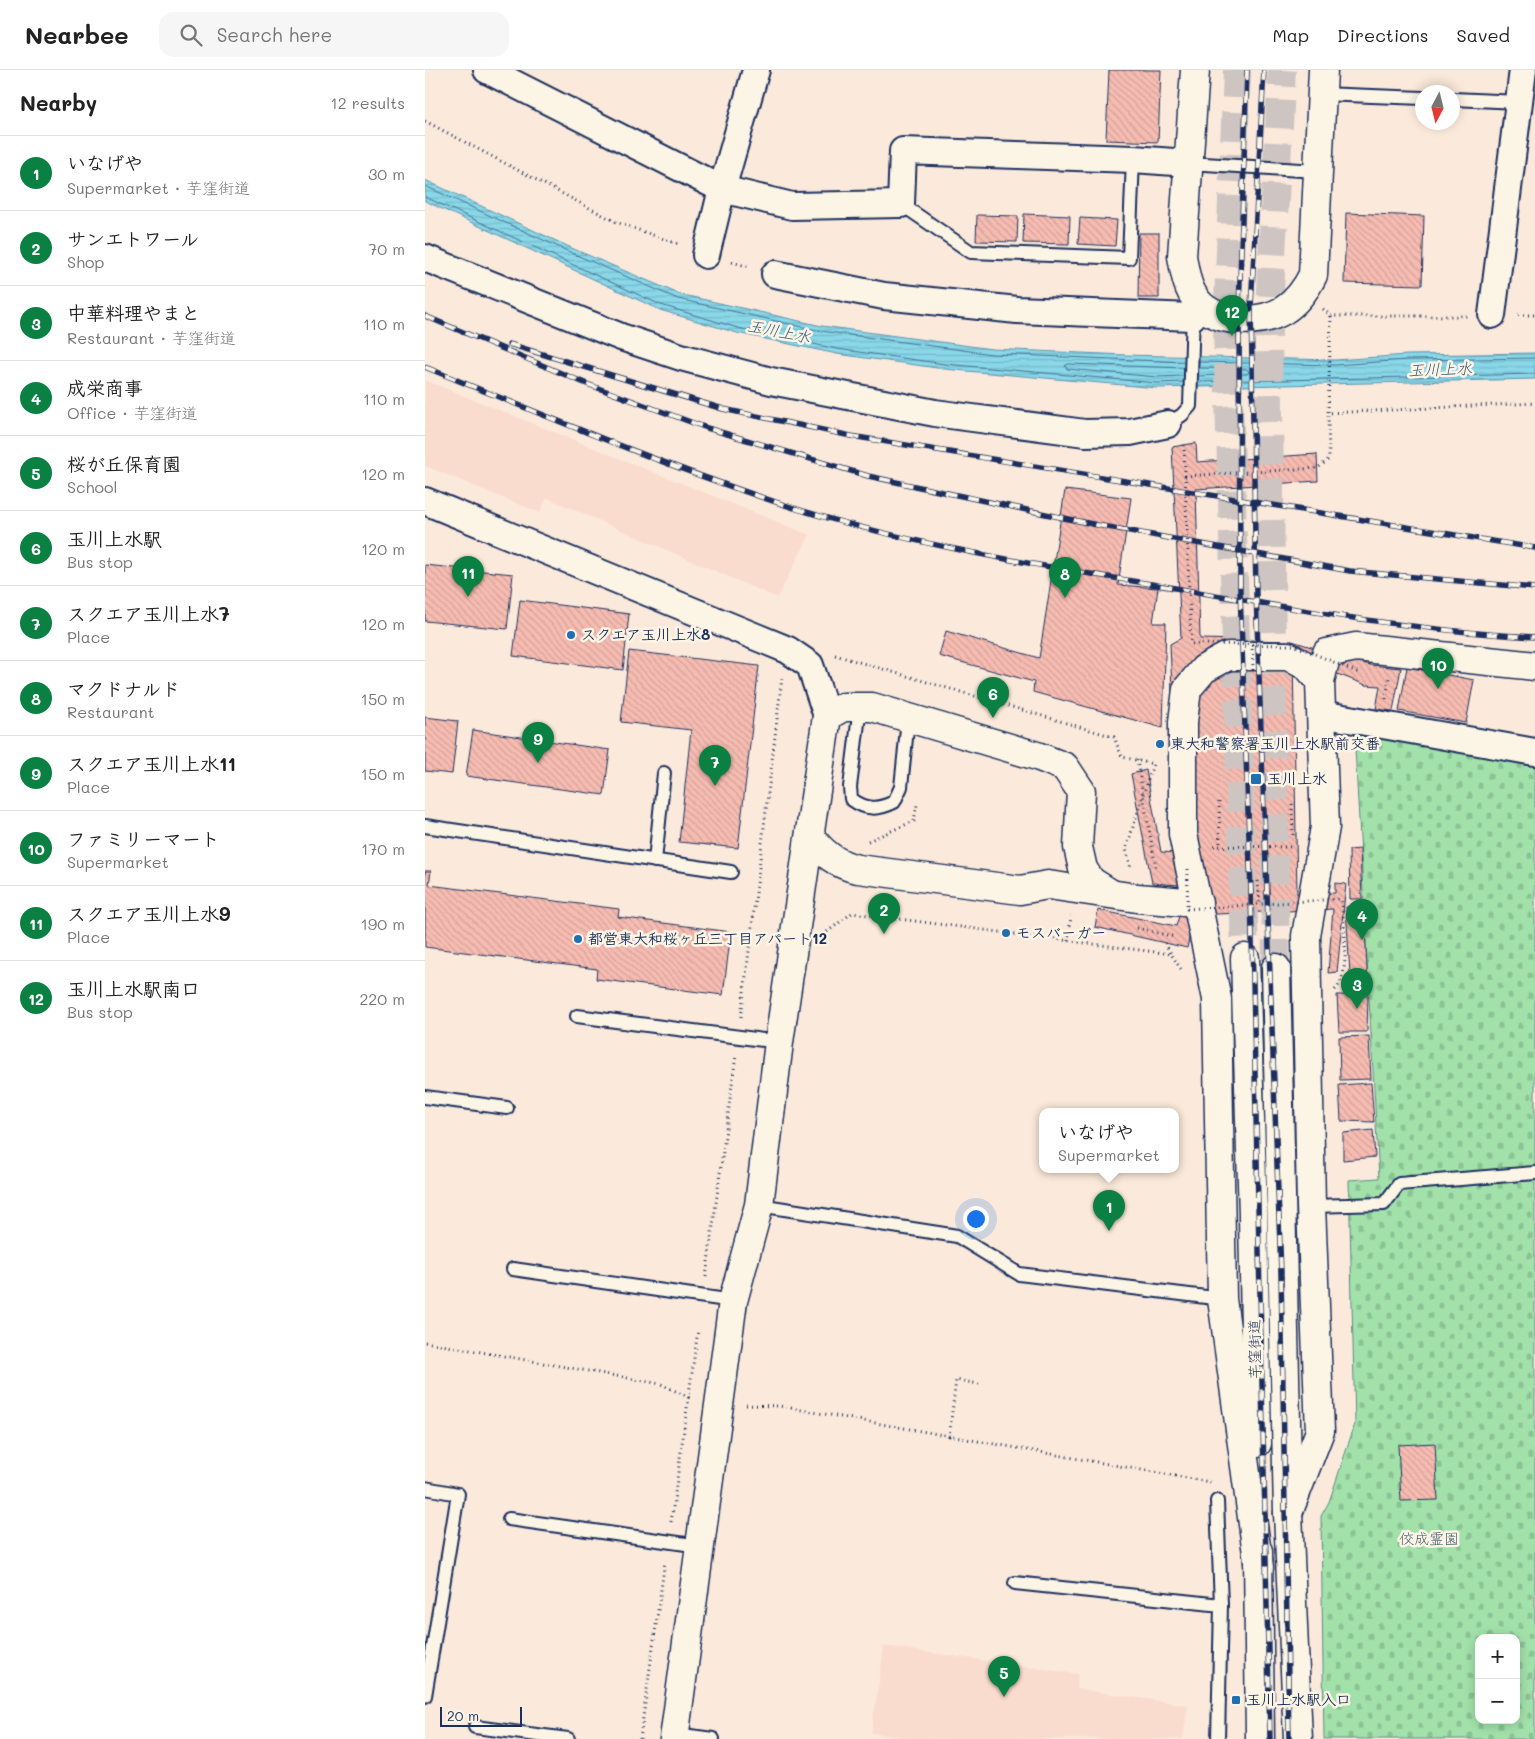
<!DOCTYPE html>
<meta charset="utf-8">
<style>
body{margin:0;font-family:Mali,"Klee One",sans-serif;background:#f6f6f6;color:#222}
.controls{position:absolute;right:15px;bottom:15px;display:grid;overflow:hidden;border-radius:10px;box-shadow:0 2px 12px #0003}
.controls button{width:45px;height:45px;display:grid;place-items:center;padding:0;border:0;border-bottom:1px solid #e0e0e0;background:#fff;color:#222;font:25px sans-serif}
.compass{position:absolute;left:990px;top:15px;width:45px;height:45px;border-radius:50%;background:#fff;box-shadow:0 2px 12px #0003;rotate:187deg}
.scale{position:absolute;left:15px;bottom:12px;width:82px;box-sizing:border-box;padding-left:5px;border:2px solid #1b2f5e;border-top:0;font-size:14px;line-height:18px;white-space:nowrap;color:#1b2f5e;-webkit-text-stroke:4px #fcf5e5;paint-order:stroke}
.you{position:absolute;left:550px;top:1148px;width:18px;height:18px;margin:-12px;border:4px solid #fff;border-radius:50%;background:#1a73e8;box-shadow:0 0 0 8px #1a73e833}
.badge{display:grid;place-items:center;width:32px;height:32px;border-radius:50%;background:#0b8043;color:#fff;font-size:16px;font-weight:700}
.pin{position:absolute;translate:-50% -41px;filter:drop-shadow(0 1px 2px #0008)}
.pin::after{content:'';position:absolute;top:26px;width:18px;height:15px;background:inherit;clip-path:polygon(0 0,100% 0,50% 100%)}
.popup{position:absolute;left:614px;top:1038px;width:140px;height:65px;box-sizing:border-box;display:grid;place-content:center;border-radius:10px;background:#fff;filter:drop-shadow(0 1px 4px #0005);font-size:16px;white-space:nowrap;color:#767676}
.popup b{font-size:19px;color:#222}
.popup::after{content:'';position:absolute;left:50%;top:100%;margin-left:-10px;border:10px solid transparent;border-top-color:#fff}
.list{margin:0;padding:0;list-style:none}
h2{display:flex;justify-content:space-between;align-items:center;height:65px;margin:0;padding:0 20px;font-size:21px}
h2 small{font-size:16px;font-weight:400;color:#767676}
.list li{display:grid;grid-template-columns:32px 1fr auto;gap:15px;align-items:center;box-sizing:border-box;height:75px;padding:0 20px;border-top:1px solid #e0e0e0}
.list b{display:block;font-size:19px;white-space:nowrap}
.list p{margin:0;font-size:16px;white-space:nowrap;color:#767676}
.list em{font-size:16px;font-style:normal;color:#767676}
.icon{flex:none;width:28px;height:28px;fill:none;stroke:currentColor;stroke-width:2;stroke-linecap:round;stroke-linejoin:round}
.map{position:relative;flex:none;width:1110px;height:1669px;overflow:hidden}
header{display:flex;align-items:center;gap:30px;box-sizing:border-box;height:70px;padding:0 25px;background:#fff;border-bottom:1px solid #e0e0e0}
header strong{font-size:24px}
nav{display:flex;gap:28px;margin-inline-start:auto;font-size:18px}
.search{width:350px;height:45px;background:#f6f6f6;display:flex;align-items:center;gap:12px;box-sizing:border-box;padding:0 18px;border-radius:15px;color:#767676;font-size:19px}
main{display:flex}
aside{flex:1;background:#fff}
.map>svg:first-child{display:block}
.built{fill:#fadcce}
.cemetery{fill:url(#cemetery-stones);stroke:#5e8884;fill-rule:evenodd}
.water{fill:url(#water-rules);stroke:#5d94b1}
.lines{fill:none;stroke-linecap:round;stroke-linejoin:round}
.shore{stroke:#477295;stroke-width:1}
.building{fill:url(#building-back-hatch);stroke:#1b2f5e}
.primary-tunnel{stroke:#cec5c2;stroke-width:28;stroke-dasharray:28 14;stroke-linecap:butt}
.lane-casing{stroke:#1b2f5e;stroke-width:16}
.street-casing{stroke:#1b2f5e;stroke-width:30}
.secondary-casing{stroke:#1b2f5e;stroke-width:31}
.primary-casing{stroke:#1b2f5e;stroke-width:31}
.path{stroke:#1b2f5e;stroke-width:3;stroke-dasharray:1 4;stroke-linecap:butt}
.lane{stroke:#fcf5e5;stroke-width:12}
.street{stroke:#fcf5e5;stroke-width:26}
.secondary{stroke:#fcf5e5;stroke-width:28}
.primary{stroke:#fcf5e5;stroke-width:28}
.rail-casing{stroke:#1b2f5e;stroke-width:5.5}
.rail{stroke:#fcf5e5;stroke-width:4;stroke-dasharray:11;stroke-linecap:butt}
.path-bridge{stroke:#1b2f5e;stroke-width:3;stroke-dasharray:1 4;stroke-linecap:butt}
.poi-dot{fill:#1f6fb2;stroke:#fcf5e5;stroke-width:2}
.labels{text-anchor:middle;stroke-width:5;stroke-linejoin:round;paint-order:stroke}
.poi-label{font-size:15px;font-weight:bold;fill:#1b2f5e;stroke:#fcf5e5;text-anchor:start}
.street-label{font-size:15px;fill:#1b2f5e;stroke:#fcf5e5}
.park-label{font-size:15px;fill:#3d5c71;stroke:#fcf5e5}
.water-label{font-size:16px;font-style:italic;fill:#365980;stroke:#fcf5e5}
</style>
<header>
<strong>Nearbee</strong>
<div class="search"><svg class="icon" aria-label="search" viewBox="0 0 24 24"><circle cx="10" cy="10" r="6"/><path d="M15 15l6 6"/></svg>Search here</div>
<nav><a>Map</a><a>Directions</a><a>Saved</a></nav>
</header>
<main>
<aside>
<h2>Nearby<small>12 results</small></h2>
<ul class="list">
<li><span class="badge">1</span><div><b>いなげや</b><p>Supermarket · 芋窪街道</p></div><em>30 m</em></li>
<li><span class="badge">2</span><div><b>サンエトワール</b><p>Shop</p></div><em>70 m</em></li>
<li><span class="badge">3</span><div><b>中華料理やまと</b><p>Restaurant · 芋窪街道</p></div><em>110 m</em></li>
<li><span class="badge">4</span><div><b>成栄商事</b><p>Office · 芋窪街道</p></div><em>110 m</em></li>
<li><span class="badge">5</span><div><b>桜が丘保育園</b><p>School</p></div><em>120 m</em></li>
<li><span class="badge">6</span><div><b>玉川上水駅</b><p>Bus stop</p></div><em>120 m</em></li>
<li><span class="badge">7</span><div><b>スクエア玉川上水7</b><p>Place</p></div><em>120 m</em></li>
<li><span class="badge">8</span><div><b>マクドナルド</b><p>Restaurant</p></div><em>150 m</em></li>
<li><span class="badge">9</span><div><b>スクエア玉川上水11</b><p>Place</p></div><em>150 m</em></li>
<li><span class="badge">10</span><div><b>ファミリーマート</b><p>Supermarket</p></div><em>170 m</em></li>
<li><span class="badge">11</span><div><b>スクエア玉川上水9</b><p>Place</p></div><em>190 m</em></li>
<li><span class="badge">12</span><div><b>玉川上水駅南口</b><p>Bus stop</p></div><em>220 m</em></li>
</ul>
</aside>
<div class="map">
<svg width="1110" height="1669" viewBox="0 0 1110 1669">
<defs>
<pattern id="cemetery-stones" width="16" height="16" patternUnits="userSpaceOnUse" patternTransform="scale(1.25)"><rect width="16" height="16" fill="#a2e2aa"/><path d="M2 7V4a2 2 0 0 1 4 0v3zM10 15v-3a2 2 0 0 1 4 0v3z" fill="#8bc295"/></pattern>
<pattern id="water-rules" width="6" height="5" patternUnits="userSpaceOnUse" patternTransform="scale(1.25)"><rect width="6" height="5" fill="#89d7e8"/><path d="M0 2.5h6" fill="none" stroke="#76b9c9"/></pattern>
<pattern id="building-back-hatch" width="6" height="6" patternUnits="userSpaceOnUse" patternTransform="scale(1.25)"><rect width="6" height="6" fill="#f7bcb1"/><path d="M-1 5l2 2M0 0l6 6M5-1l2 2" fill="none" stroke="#d3a29b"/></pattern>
</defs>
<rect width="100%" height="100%" fill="#fbeadb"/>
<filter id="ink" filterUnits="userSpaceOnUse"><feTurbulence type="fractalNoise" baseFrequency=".02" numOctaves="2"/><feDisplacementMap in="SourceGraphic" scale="10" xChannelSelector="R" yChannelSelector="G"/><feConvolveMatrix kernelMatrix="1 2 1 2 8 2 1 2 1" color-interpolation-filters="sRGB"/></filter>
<g filter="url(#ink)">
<g class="built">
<path d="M0,310L385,465L352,528L122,428L115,443L0,396Z"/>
<path d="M459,1576L653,1604L652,1619L763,1635L758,1669H488L446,1663Z"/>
</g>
<path class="cemetery" d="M929,660L1110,697V1669H899L896,1446L904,1432L930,1354L924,1110L954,1108ZM1054,1568H1091V1650H1054Z"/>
<path class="water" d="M0,110L151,180L254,224L397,256L567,279L701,285L910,290L982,285L1110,283V309L732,318L519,299L412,284L312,263L235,240L0,131Z"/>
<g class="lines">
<g class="shore">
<path d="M0,116L149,184L253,229L396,261L567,284L759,292"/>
<path d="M0,127L236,235L313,258L412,279L520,294L732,313L758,312"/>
<path d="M774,292L910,295L982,290L1110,288"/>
<path d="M758,306L732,307L642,299L640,296L643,294L759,298"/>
<path d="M773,306L822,304L824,302L822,299L774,298"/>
<path d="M773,312L1110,304"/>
</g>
</g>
<g class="building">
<path d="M684,0H736L733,72L681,70Z"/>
<path d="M921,143L999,146L997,215L919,213Z"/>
<path d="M599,144L645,146L644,174L598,173Z"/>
<path d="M552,145L593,146L592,172L551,171Z"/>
<path d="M655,148L692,150L690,176L653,174Z"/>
<path d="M714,163H734V228H713Z"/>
<path d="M771,373L772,392L892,384L893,411L771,419L775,569L867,571L945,595L976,598L968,641L951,639L955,616L941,615L868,587L872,824L910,823V813L921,814L912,902L903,903L908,839L769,845L762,878L670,857L673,840L751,856L755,843L754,815L727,813L706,704L721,700L736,782L754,783L745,574L756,568L747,377Z"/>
<path d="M640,420L706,428L693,515L733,518L728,553H741L738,658L608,622L609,612L514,586L521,561L614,588Z"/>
<path d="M0,495L88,504L82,559L0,551Z"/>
<path d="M95,530L204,544L198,600L88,586Z"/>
<path d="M204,581L334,596L313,778L254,772L266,660L196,652Z"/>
<path d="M982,597L1049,610L1041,653L974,641Z"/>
<path d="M0,647L33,651L27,704L0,701Z"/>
<path d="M48,660L185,680L179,725L41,706Z"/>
<path d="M935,779L937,829H925L924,780Z"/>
<path d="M0,801H6L4,815L194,839L193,847L306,862L298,925L171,909L172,899L0,877Z"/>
<path d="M939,836L943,920L926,921L921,837Z"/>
<path d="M912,925H943L942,962H914Z"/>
<path d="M944,966L946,1009L915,1010L914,967Z"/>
<path d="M946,1013L949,1052L916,1051L914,1015Z"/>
<path d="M948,1060L950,1087L918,1090V1063Z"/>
<path d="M1010,1373L1013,1430L976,1431L973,1375Z"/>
</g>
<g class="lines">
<g class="primary-tunnel">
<path d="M812,0L802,257L820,888"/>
<path d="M851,898L843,258L857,0"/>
</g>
<defs>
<g id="lane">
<path d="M896,24L998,28"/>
<path d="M1028,29L1094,32"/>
<path d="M763,93L892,101"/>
<path d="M476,134L546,182L704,188L708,89"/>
<path d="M743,354L757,345L765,336L768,243"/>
<path d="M435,637L425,717L426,729C441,740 453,740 469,732L476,717L483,649"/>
<path d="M0,756L306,802"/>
<path d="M230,791L239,703"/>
<path d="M152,946L354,972"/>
<path d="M0,1027L82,1038"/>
<path d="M334,1135L532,1166L594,1204L797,1229"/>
<path d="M886,1136L959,1134L974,1114L1110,1103"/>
<path d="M88,1199L308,1231"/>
<path d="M0,1418L33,1424L0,1626"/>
<path d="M792,1431L796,1535L793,1669"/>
<path d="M84,1449L275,1476"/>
<path d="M590,1513L796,1535"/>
<path d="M50,1657L143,1669"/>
<path d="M250,1664L288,1669"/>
</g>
<g id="street">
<path d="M62,0L297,119L367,136L476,134L478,81L708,89L763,93"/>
<path d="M281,185L297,119L331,0"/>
<path d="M0,188L196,267L256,287L346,311L510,343L660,363L705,362L743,354"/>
<path d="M350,204L459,226L592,240L767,247"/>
<path d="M1067,245L1098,0"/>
<path d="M0,431L363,580L385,595L402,646"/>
<path d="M896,644L1110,682"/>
</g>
<g id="secondary">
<path d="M895,611L902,583L931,577L1110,596"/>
<path d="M385,766C396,782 413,795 433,799L595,820L623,815L712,828L773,833"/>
<path d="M249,1669L308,1231L334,1135L354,972L402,646L418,637H447L612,686L640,697L656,721L653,777L658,799L666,811L685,823"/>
</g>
<g id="primary">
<path d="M770,0L757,186C760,203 762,219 773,232C792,254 836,254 859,240C873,231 881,219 888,205L898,0"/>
<path d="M820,888L828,1145L832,1373"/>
<path d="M851,898L863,1443L873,1669"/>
<path d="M833,1481L835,1669"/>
<path d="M834,1498L797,1229L792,929L758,764V652L762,619L779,599L803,586H863L883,597L895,611L900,757L881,866L886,1136L895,1361L863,1443"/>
</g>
</defs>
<use href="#lane" class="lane-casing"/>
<use href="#street" class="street-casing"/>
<use href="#secondary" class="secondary-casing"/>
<use href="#primary" class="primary-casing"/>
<g class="path">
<path d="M0,51L191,152L256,175"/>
<path d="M307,192L325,197"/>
<path d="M898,239L906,246H1042"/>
<path d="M1093,245H1110"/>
<path d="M906,246L903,343L1110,333"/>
<path d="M760,406L893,398L904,389L903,343"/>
<path d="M410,585L689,667L697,687L728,694L701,779L706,798"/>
<path d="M961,629L964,608"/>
<path d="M712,690L714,702"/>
<path d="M794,732L795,775"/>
<path d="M867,734L868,766"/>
<path d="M443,771L489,751L492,735"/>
<path d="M789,776L868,777"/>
<path d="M833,811L835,834"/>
<path d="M712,858L750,867"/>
<path d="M398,865L427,843L746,884L756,899"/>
<path d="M643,871L646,846"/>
<path d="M740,873L746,884"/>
<path d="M910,920C927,902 918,854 917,831"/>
<path d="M316,947L357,608"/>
<path d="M281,1207L311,985"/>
<path d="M0,1272L236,1314L265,1328"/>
<path d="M321,1335L354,1336L785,1412"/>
<path d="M524,1367L531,1310L554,1314"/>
<path d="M246,1452L273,1260"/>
<path d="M215,1669L240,1491"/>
</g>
<use href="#lane" class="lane"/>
<use href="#street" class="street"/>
<use href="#secondary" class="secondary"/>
<use href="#primary" class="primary"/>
<defs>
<g id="rail">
<path d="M822,0L814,239L815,521L826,823L845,1669"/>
<path d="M839,0L826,237L831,524L856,1203L864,1669"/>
<path d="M0,246L162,314L282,358L443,406L672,455L925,501L1110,518"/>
<path d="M84,274L298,339L426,366L1110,478"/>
<path d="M0,297C123,347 245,398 372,439C495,477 623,497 750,518C870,539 989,561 1110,567"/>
</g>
</defs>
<use href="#rail" class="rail-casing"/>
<use href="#rail" class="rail"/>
<g class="path-bridge">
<path d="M759,375L766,574L869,575L934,603"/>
<path d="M827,574L828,600"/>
<path d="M714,702L731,798"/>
<path d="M763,799L762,839L913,829"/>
</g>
</g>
</g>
<g class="poi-dot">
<circle cx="146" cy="565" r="5"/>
<circle cx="735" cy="674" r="5"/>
<rect x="825" y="703" width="12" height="12" rx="2.5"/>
<circle cx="581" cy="863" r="5"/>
<circle cx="153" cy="869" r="5"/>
<rect x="806" y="1625" width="10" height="10" rx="2.5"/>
</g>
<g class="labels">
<g class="poi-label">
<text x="156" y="570">スクエア玉川上水8</text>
<text x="745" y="679">東大和警察署玉川上水駅前交番</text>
<text x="842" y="714">玉川上水</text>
<text x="591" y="868">モスバーガー</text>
<text x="163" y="874">都営東大和桜ヶ丘三丁目アパート12</text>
<text x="821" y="1635">玉川上水駅入口</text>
</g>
<g class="street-label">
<text transform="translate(830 1279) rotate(-91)" y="5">芋窪街道</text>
</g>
<g class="park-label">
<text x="1004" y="1474">佼成霊園</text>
</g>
<g class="water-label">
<text transform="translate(354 261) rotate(11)" y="6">玉川上水</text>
<text transform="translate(1015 299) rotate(-2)" y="6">玉川上水</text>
</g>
</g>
</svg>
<div class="controls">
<button>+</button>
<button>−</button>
</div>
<svg class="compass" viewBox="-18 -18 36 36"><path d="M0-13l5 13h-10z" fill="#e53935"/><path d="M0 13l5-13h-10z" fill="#767676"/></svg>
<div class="scale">20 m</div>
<div class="you"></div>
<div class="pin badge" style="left:684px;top:1161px">1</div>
<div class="popup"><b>いなげや</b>Supermarket</div>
<div class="pin badge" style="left:459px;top:864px">2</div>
<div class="pin badge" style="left:932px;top:939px">3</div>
<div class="pin badge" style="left:937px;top:870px">4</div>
<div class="pin badge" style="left:579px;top:1627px">5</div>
<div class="pin badge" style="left:568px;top:648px">6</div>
<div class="pin badge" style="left:290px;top:716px">7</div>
<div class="pin badge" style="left:640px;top:528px">8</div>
<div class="pin badge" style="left:113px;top:693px">9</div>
<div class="pin badge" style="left:1013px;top:619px">10</div>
<div class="pin badge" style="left:43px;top:527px">11</div>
<div class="pin badge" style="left:807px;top:266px">12</div>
</div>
</main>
